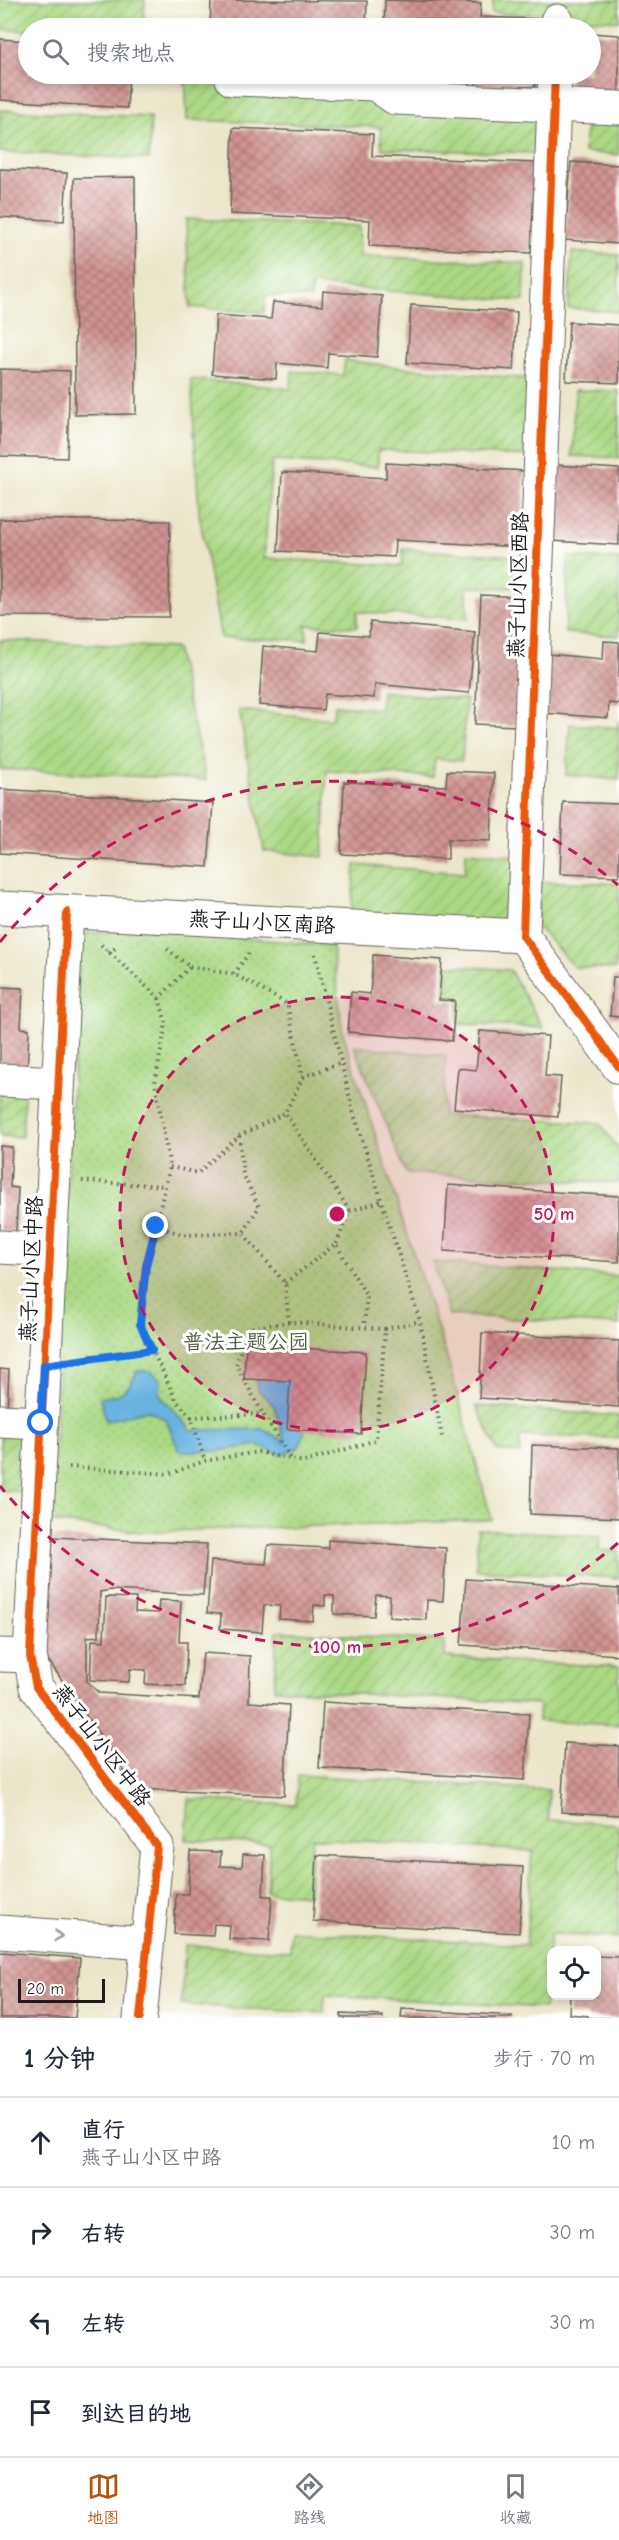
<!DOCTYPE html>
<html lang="zh">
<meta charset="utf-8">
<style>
body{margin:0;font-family:"Comic Neue","LXGW WenKai TC",sans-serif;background:#f2f2f3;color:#1f2937}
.controls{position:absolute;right:18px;bottom:18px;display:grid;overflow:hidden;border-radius:12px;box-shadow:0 3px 9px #0003}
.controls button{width:54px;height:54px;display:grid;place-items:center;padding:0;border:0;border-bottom:2px solid #e0e1e3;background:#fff;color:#1f2937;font:30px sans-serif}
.scale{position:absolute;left:18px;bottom:15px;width:87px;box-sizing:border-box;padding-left:6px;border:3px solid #1c1c1c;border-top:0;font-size:16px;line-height:21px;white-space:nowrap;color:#1c1c1c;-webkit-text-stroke:4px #fff;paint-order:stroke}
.stop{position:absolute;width:18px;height:18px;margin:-14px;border:4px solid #1a73e8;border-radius:50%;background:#fff}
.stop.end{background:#1a73e8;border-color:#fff;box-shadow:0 2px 6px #0008}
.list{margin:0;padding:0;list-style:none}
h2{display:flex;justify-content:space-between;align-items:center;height:78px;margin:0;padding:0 24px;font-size:26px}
h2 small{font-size:20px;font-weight:400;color:#747a83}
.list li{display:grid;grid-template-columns:39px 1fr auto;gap:18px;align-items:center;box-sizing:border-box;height:90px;padding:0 24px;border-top:2px solid #e0e1e3}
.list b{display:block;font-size:22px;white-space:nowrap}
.list p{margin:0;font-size:20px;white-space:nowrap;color:#747a83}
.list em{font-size:20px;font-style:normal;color:#747a83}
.icon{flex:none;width:33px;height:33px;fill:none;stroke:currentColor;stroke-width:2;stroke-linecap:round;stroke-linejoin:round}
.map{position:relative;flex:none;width:619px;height:2018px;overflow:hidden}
.search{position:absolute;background:#fff;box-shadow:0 3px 9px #0003;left:18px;right:18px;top:18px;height:66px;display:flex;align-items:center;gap:15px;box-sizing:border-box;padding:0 21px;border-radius:33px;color:#747a83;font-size:22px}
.sheet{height:438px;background:#fff}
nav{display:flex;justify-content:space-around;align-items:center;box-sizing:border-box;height:84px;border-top:2px solid #e0e1e3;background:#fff;font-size:16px;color:#747a83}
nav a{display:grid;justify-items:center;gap:3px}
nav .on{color:#b45309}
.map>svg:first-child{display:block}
.grass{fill:url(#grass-dots);stroke:#647a50;stroke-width:1.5}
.garden{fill:url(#garden-furrows);stroke:#647a50;stroke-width:1.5}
.water{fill:#69b3e1;stroke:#42687e;stroke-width:1.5}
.building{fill:url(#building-cross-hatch)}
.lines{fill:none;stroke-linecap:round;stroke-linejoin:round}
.minor-casing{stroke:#646359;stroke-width:35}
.path{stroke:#646359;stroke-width:4;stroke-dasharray:1.5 4.5;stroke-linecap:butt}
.minor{stroke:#fff;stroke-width:33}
.cycleway-casing{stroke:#fff;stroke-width:11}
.cycleway{stroke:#e8590c;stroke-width:8}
.oneway{stroke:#999}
.route{stroke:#1a73e8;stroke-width:8}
.ring{fill:none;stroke:#c2185b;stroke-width:3;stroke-dasharray:10 8}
.labels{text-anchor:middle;stroke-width:6;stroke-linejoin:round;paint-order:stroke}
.street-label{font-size:21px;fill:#1c1c1c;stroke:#fff}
.park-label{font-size:21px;fill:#4e5e41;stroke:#fff}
.centre{fill:#c2185b;stroke:#fff;stroke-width:3}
.ring-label{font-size:18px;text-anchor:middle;font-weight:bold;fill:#c2185b;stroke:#fff;stroke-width:6;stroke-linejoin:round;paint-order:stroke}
</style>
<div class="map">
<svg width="619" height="2018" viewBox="0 0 619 2018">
<defs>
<pattern id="grass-dots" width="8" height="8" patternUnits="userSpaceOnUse" patternTransform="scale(1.5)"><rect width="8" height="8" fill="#acd985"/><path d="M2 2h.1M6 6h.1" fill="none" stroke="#93ba72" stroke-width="1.8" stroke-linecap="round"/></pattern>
<pattern id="garden-furrows" width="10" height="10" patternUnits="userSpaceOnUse" patternTransform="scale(1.5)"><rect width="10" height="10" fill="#acd985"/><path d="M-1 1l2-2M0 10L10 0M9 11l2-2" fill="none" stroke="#93ba72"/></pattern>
<pattern id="building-cross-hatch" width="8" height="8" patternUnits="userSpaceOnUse" patternTransform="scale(1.5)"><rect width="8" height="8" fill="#d19492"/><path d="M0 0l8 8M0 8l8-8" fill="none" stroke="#a97876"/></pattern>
</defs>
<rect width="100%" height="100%" fill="#fff"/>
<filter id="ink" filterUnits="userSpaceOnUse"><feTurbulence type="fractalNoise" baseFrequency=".0167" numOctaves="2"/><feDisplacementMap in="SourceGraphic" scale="12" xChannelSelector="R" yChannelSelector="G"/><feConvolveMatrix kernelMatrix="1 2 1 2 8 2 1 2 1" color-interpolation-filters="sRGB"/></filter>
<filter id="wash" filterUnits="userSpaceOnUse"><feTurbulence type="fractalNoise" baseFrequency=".008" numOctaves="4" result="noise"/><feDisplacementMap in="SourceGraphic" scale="24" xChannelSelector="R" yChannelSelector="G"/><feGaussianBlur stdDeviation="1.35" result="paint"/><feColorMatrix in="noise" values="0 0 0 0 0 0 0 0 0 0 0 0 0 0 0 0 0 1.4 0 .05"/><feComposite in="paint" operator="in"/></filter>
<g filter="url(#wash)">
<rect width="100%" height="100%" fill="#ebe6ca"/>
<path class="grass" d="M141,929L332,946L343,1034L448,1361L492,1520L141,1532L51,1522L80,934Z"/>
<g class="garden">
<path d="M0,0H145L143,28H28V31L0,29Z"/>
<path d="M493,0H619V21L492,13Z"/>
<path d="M185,74H412V79L469,80L467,95L538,100L535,153L382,149L380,127L187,120Z"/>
<path d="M588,103L619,105V155L584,152Z"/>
<path d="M0,110L151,117L149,159L0,152Z"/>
<path d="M186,219L359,226L360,256L525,263L524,301L312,285L311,298L266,295L264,313L190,307Z"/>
<path d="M572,252L619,255V312L568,308Z"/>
<path d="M345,360L398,367L529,379L526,456L378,450V467L272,461L264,558L402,566L403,549L515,556V588L467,587L468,619L357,612V627L306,625L307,640L221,638L199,514L191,379L291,389L292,371L343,375Z"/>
<path d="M575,390L619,391V458L572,456Z"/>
<path d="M568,557L619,559V636L565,633Z"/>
<path d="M0,640L176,648L206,780L0,769Z"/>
<path d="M382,691L466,700L462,761L435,759L433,777L327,771L323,857L264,851L239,710L332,719L335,705L380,709Z"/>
<path d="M619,721V780L566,775L570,724L618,728Z"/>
<path d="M466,852L516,856L511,928L351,917L355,865L465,873Z"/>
<path d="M540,882L619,883V931L615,969L574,967L537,926Z"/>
<path d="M447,965L510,970L543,1028L458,1024L459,997L445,996Z"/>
<path d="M354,1046L446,1056L443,1115L600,1123L619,1150V1183L406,1173Z"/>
<path d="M0,1080L25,1082L22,1137L0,1136Z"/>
<path d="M433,1262L619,1276V1325L449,1315Z"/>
<path d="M476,1406L619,1416V1438L520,1436V1454L497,1450Z"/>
<path d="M0,1421L27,1422L22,1492L0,1490Z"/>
<path d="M478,1529L600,1536L599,1550L619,1551V1578L476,1570Z"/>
<path d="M277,1631L445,1641V1657L619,1667V1725L538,1721L539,1704L274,1689Z"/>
<path d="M298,1775L549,1790L548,1820L619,1824V1938L550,1934L545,2008L325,1995L324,2013L181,2005L185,1945L290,1951L291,1931L526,1945L532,1851L312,1838L309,1895L267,1892L270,1844L186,1840L189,1799L296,1805Z"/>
</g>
<path class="water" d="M281,1353L307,1425L299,1447L282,1455L257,1445L217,1451H179L166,1419L147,1410L106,1421L100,1398C121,1395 129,1392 137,1371H151L161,1380L160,1395L191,1430L264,1429L285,1442L274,1406L257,1389L256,1362Z"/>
<g id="blocks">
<g class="building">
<path d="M211,0L367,1L366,28H210Z"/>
<path d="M385,0L481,3L480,17L537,19V28H384Z"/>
<path d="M590,33L619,35V94L569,90L570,74H590Z"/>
<path d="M0,39L28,41V74H129L127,108L0,100Z"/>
<path d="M477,74H535V87L476,86Z"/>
<path d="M233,128L373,134L372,156L535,163L531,253L369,246L370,220L230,214Z"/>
<path d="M571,162L619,165V244L565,240Z"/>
<path d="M0,169L67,173L64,221L0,217Z"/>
<path d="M135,177L136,414L75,415L74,178Z"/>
<path d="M323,291L382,296L377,357L328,353L327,368L277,363L276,379L212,374L216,315L271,319L273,302L322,306Z"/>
<path d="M411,305L517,312L514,370L407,363Z"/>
<path d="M569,322L619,325V383L566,381Z"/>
<path d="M0,369L70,371L67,458L0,456Z"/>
<path d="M386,463L525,471L521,547L395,540L394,557L278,551L282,472L386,478Z"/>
<path d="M555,465L619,469V545L551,541Z"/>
<path d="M0,519L170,521L169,617L0,616Z"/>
<path d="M481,595L521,597L515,726L475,724Z"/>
<path d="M370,622L475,632L469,693L375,684L374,698L325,694L323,710L259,705L263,646L318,651L320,632L369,636Z"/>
<path d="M604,641L619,642V704L609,703L608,718L543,713L548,654L603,659Z"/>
<path d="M447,771L494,773L491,841L448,839V859L341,854L344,782L446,786Z"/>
<path d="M0,789L213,803L208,867L0,853Z"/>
<path d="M563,802L619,804V876L560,874Z"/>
<path d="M373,955L442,960L439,1000L455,1001L452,1041L348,1032L351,992L370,994Z"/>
<path d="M613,977H619V1017L610,1016Z"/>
<path d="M0,987L23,988L21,1028L29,1029L27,1073L0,1072Z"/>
<path d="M480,1031L548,1036L545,1076L561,1077L558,1117L454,1108L458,1068L476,1070Z"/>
<path d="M0,1146L12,1147L10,1187L18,1188L16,1232L0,1231Z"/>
<path d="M448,1185L619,1196V1262L444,1251Z"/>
<path d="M482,1333L619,1341V1407L479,1398Z"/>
<path d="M246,1345L366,1352L361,1434L287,1429L290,1381L244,1379Z"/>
<path d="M0,1369L9,1370L7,1414H0Z"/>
<path d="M532,1445L619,1448V1518L530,1514Z"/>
<path d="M53,1537L207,1544L203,1595L111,1590L100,1592L99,1636L87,1637V1681L99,1693L199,1699L203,1653L250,1656L249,1702L289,1705L284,1796L137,1789L46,1657Z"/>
<path d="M328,1540L446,1548L443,1601L427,1600L426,1620L389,1617L390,1596L376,1595L374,1616L334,1614V1596L325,1595V1606L314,1605L313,1621L279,1619L280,1606L264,1605L262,1632L220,1629L221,1614L207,1613L211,1561L266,1564L268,1545L328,1548Z"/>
<path d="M466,1579L619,1589V1655L461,1645Z"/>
<path d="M106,1597L136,1598L135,1612L158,1613L159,1600L181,1601L179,1642H187L185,1686L145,1684L146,1670L130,1669L129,1682L90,1680L92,1640L104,1641Z"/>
<path d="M323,1702L529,1714L525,1780L319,1768Z"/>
<path d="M565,1743L619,1746V1815L561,1812Z"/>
<path d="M190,1851L221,1852L220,1866L242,1867L243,1854L265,1855L263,1896H272L269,1941L229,1939L230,1925L214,1924L213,1936L174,1934L176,1894H188Z"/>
<path d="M317,1855L523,1867L519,1933L313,1921Z"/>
<path d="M0,1952L80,1958L75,2018H0Z"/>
<path d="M596,1956L619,1957V2018H588V2016L569,2014L570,1996H596Z"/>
<path d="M402,2009L512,2016V2018H401Z"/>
<path d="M341,2014L383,2016V2018H341Z"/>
</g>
</g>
</g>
<g filter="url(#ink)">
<use href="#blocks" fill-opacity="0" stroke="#646359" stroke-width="1.5"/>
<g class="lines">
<defs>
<g id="minor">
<path d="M557,28V21"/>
<path d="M555,74L523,936L619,1067"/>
<path d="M232,79L375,84L395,98L619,108"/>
<path d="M0,908L523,936"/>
<path d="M67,912L30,1656L36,1687L157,1846L140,2018"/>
<path d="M0,1080L58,1083"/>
<path d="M0,1247L50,1250"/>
<path d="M0,1421L41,1423"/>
<path d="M0,1655L30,1656"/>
<path d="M0,1932L146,1943"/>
</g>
</defs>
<use href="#minor" class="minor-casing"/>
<g class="path">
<path d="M101,945L159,998L190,967L167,949"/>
<path d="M109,953L118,946"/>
<path d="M315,954L353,1111L420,1321L442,1437"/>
<path d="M190,967L234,974L287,1004L303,1077L285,1113L350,1211L336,1244"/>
<path d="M234,974L249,953"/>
<path d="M159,998L166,1023L155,1083L170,1167L146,1266L140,1324L176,1400L191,1417L205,1461"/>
<path d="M303,1077L341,1063"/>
<path d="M239,1136L243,1174L259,1207L243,1233"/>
<path d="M170,1167L198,1173L239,1136L285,1113"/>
<path d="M82,1181L165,1186"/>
<path d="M350,1211L381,1201"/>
<path d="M285,1283L336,1244L367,1297L364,1327"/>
<path d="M289,1322L248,1328L236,1365L263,1414L291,1458"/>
<path d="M385,1329L420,1321"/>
<path d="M75,1361L151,1350"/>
<path d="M191,1417L262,1414"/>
<path d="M69,1467L169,1474L205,1461L258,1452L304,1462L376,1440L385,1329L289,1322L285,1283L243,1233L184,1235L156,1226"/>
</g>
<use href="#minor" class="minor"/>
<defs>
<g id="cycleway">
<path d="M555,74L523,936L619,1067"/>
<path d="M67,912L30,1656L36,1687L157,1846L140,2018"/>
</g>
</defs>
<use href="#cycleway" class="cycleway-casing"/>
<use href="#cycleway" class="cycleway"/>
</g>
<defs><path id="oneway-chevron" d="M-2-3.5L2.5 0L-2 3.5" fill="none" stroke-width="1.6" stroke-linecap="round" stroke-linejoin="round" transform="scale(1.5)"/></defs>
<use class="oneway" href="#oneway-chevron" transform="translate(58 1936) rotate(4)"/>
</g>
<g class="lines" filter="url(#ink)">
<path class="route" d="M41,1423L44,1365L152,1350L140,1324L146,1266L156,1226"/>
</g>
<circle cx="337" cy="1214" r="217" fill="#c2185b" fill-opacity=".12"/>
<g class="ring">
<circle cx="337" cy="1214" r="217"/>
<path d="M618 1543A433 433 0 0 1 0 1486M0 942A433 433 0 0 1 618 885"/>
</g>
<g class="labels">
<g class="street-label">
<text transform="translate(518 585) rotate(-88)" y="7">燕子山小区西路</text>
<text transform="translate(262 922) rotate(3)" y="7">燕子山小区南路</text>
<text transform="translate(31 1269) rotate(-87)" y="7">燕子山小区中路</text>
<text transform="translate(102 1745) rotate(53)" y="7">燕子山小区中路</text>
</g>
<g class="park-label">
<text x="246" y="1349">普法主题公园</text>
</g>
</g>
<circle cx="337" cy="1214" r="9" class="centre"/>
<g class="ring-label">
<text x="554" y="1220">50 m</text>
<text x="337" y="1653">100 m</text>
</g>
</svg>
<div class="controls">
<button><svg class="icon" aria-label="locate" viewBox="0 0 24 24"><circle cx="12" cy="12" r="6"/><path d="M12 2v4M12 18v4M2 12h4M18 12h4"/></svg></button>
</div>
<div class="scale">20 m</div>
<div class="stop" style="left:41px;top:1423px"></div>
<div class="stop end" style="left:156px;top:1226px"></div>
<div class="search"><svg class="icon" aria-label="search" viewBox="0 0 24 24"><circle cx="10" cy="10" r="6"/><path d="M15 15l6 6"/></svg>搜索地点</div>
</div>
<section class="sheet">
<h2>1 分钟<small>步行 · 70 m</small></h2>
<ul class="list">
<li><svg class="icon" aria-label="ahead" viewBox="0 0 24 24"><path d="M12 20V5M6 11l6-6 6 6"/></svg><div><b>直行</b><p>燕子山小区中路</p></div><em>10 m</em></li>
<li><svg class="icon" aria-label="right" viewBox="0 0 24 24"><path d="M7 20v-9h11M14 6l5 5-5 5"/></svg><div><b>右转</b></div><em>30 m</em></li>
<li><svg class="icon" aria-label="left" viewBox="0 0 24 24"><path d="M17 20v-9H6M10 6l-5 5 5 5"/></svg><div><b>左转</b></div><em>30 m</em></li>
<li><svg class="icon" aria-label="arrive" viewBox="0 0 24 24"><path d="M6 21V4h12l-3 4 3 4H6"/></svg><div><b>到达目的地</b></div></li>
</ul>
</section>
<nav>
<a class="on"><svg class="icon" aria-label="map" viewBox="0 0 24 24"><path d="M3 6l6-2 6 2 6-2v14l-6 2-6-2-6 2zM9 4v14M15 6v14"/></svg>地图</a>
<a><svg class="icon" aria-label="directions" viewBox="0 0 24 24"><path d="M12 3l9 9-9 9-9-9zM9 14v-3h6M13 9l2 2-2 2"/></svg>路线</a>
<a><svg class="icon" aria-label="saved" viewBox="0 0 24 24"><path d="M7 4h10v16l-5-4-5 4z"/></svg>收藏</a>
</nav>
